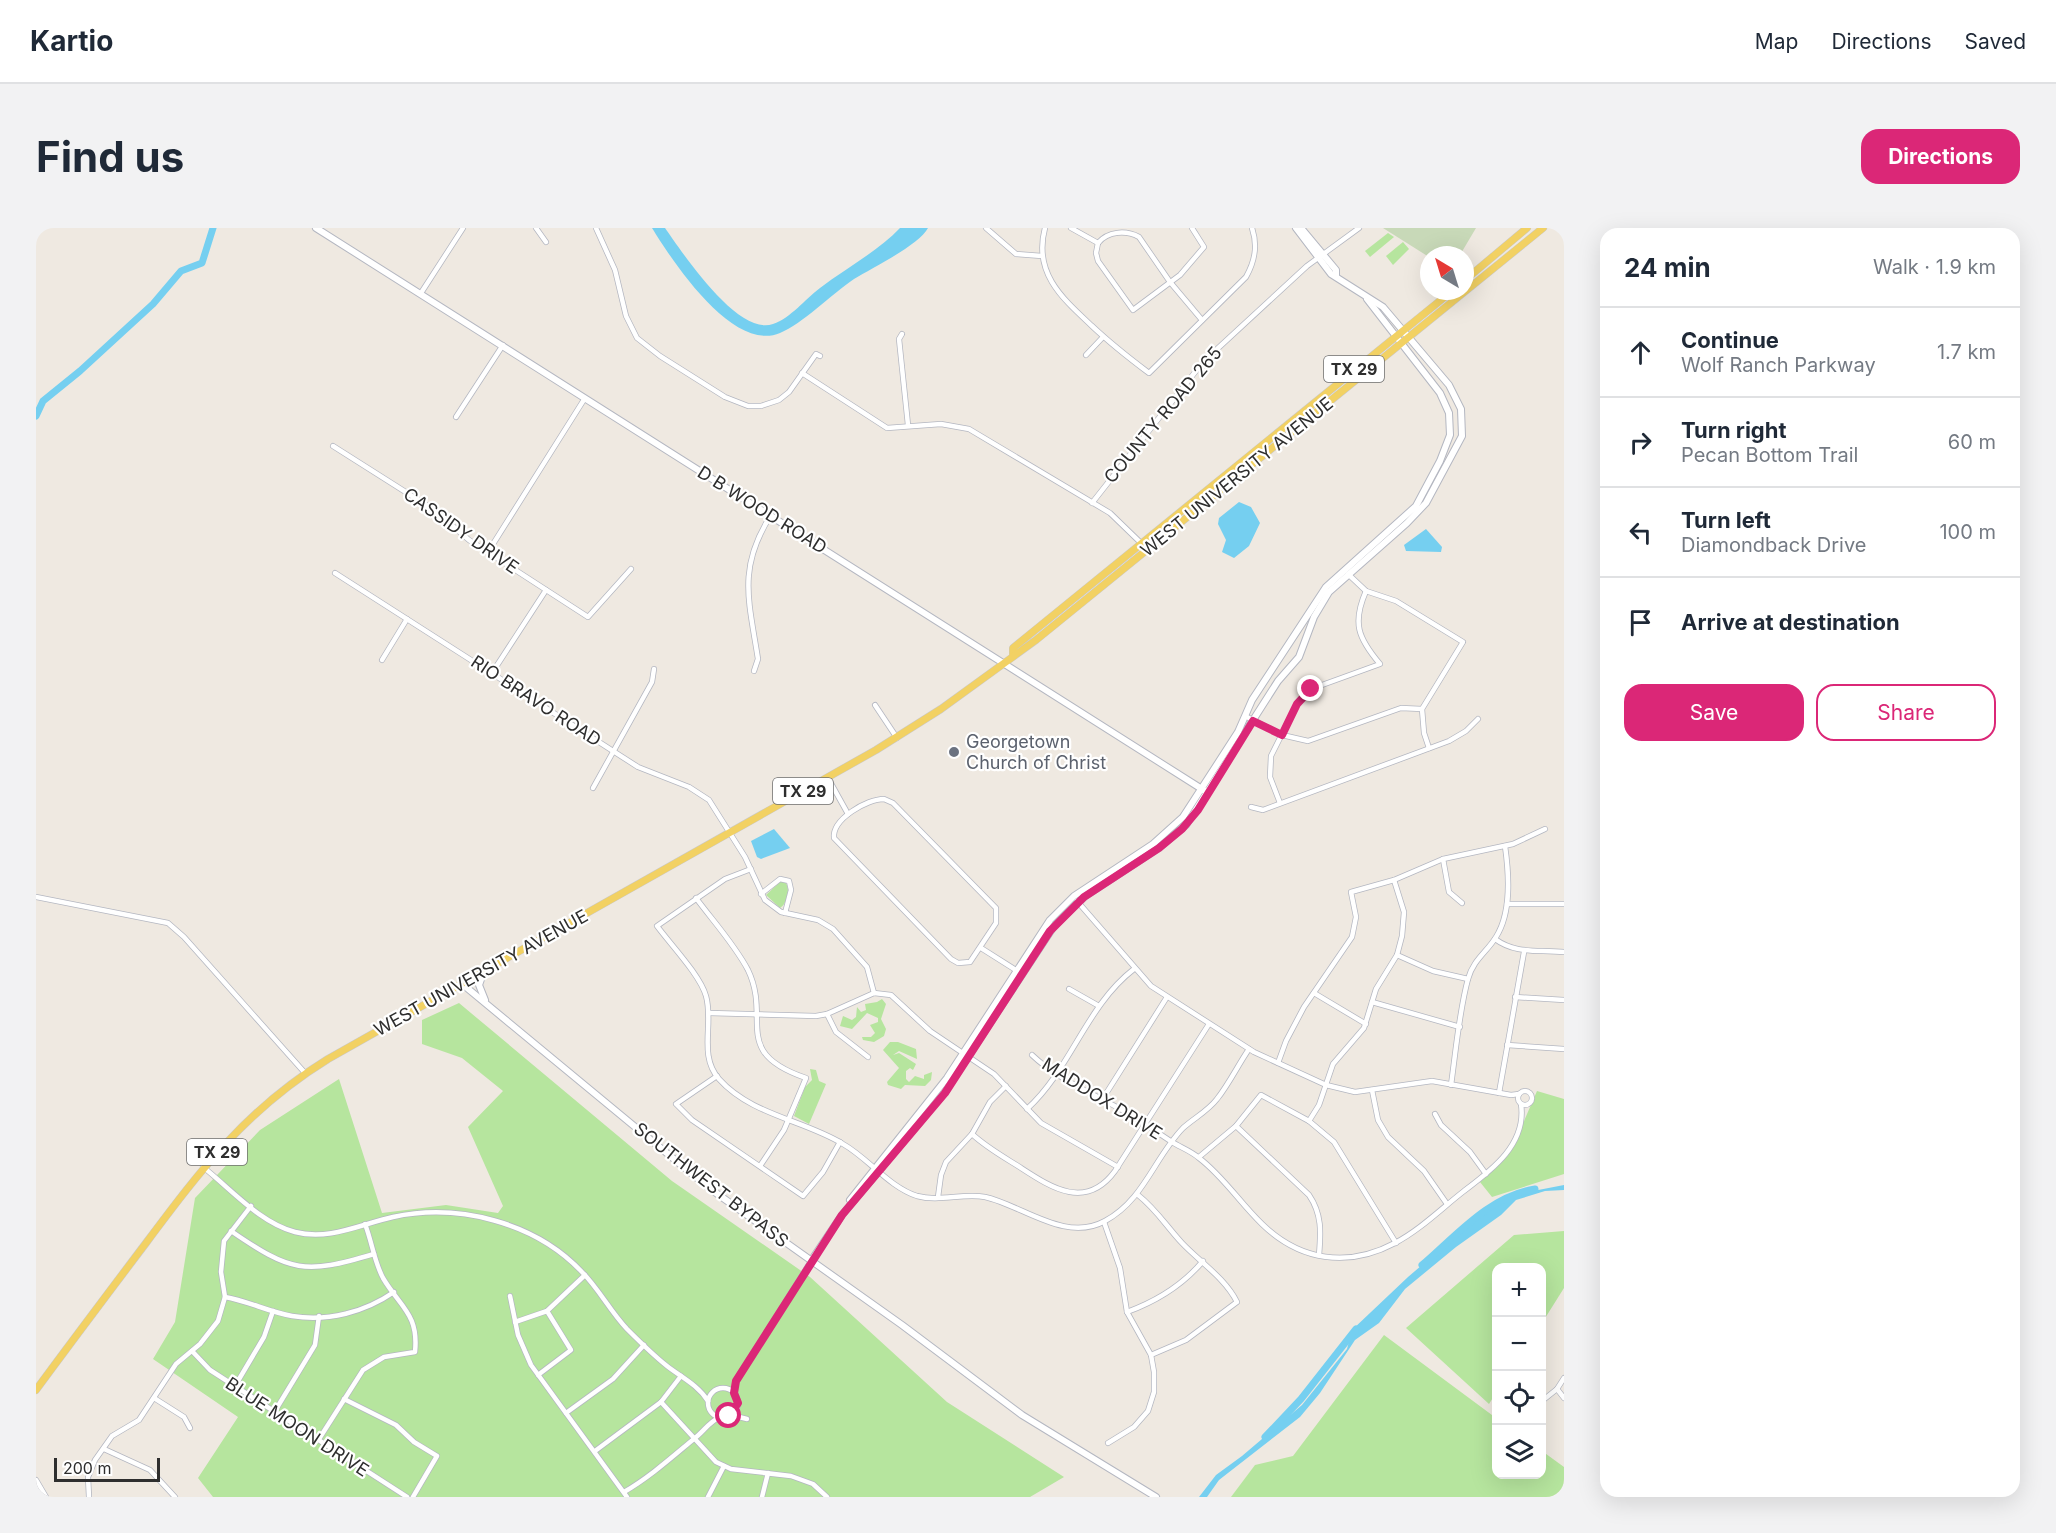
<!DOCTYPE html>
<meta charset="utf-8">
<style>
body{margin:0;font-family:Inter,sans-serif;background:#f2f2f3;color:#1f2937}
.controls{position:absolute;right:18px;bottom:18px;display:grid;overflow:hidden;border-radius:12px;box-shadow:0 6px 24px #0002}
.controls button{width:54px;height:54px;display:grid;place-items:center;padding:0;border:0;border-bottom:2px solid #e0e1e3;background:#fff;color:#1f2937;font:30px sans-serif}
.compass{position:absolute;left:1384px;top:18px;width:54px;height:54px;border-radius:50%;background:#fff;box-shadow:0 6px 24px #0002;rotate:322deg}
.scale{position:absolute;left:18px;bottom:15px;width:106px;box-sizing:border-box;padding-left:6px;border:3px solid #2e2e2e;border-top:0;font-size:16px;line-height:21px;white-space:nowrap;color:#2e2e2e;-webkit-text-stroke:4px #fff;paint-order:stroke}
.stop{position:absolute;width:18px;height:18px;margin:-14px;border:4px solid #db2777;border-radius:50%;background:#fff}
.stop.end{background:#db2777;border-color:#fff;box-shadow:0 2px 6px #0008}
.list{margin:0;padding:0;list-style:none}
h2{display:flex;justify-content:space-between;align-items:center;height:78px;margin:0;padding:0 24px;font-size:26px}
h2 small{font-size:20px;font-weight:400;color:#747a83}
.list li{display:grid;grid-template-columns:39px 1fr auto;gap:18px;align-items:center;box-sizing:border-box;height:90px;padding:0 24px;border-top:2px solid #e0e1e3}
.list b{display:block;font-size:22px;white-space:nowrap}
.list p{margin:0;font-size:20px;white-space:nowrap;color:#747a83}
.list em{font-size:20px;font-style:normal;color:#747a83}
.actions{display:flex;gap:12px;padding:18px 24px}
.actions a{flex:1;padding:14px 0;border:2px solid #db2777;border-radius:18px;text-align:center;font-size:21px;color:#db2777}
.actions .main{background:#db2777;color:#fff}
.icon{flex:none;width:33px;height:33px;fill:none;stroke:currentColor;stroke-width:2;stroke-linecap:round;stroke-linejoin:round}
.map{position:relative;flex:none;width:1528px;height:1269px;overflow:hidden;border-radius:18px}
header{display:flex;align-items:center;gap:36px;box-sizing:border-box;height:84px;padding:0 30px;background:#fff;border-bottom:2px solid #e0e1e3}
header strong{font-size:28px}
nav{display:flex;gap:33px;margin-inline-start:auto;font-size:21px}
.intro{display:flex;align-items:center;justify-content:space-between;box-sizing:border-box;height:144px;padding:0 36px}
h1{margin:0;font-size:42px}
.button{padding:15px 27px;border-radius:18px;background:#db2777;color:#fff;font-size:21px;font-weight:700}
main{display:flex;gap:36px;padding:0 36px}
aside{flex:1;background:#fff;border-radius:18px;box-shadow:0 6px 24px #0002}
.map>svg:first-child{display:block}
.green{fill:#b6e59e}
.cemetery{fill:#c8d9b8}
.water{fill:#75cff0}
.lines{fill:none;stroke-linecap:round;stroke-linejoin:round}
.river{stroke:#75cff0;stroke-width:7}
.street-casing{stroke:#b4b7c1;stroke-width:6}
.secondary-casing{stroke:#b4b7c1;stroke-width:8}
.primary-casing{stroke:#c9c9c9;stroke-width:8}
.street{stroke:#fff;stroke-width:4.5}
.secondary{stroke:#fff;stroke-width:6}
.primary{stroke:#f2d163;stroke-width:7}
.route{stroke:#db2777;stroke-width:8}
.worship-dot{fill:#6b7280;stroke:#fff;stroke-width:2}
.labels{text-anchor:middle;stroke-width:4.5;stroke-linejoin:round;paint-order:stroke}
.shield{fill:#fff;stroke:#6d6d6d;stroke-width:1.5}
.shield-label{font-size:16px;font-weight:bold;fill:#2e2e2e}
.street-label{font-size:18px;fill:#2e2e2e;stroke:#fff}
.worship-label{font-size:18px;fill:#5b616d;stroke:#fff;text-anchor:start}
</style>
<header>
<strong>Kartio</strong>
<nav><a>Map</a><a>Directions</a><a>Saved</a></nav>
</header>
<div class="intro"><h1>Find us</h1><a class="button">Directions</a></div>
<main>
<div class="map">
<svg width="1528" height="1269" viewBox="0 0 1528 1269">
<rect width="100%" height="100%" fill="#efe9e1"/>
<g class="green">
<path d="M1352,5L1358,9L1334,29L1329,23Z"/>
<path d="M1367,14L1373,21L1357,37L1350,28Z"/>
<path d="M745,653L749,654C755,660 751,676 744,680L730,667Z"/>
<path d="M846,771L850,776L845,791L850,801L848,808L838,814L827,812L826,809H835L839,805L834,797L842,794V790L831,785L816,801L804,798L807,788L816,792L820,789L821,779L825,784L830,782L829,776L841,774Z"/>
<path d="M423,775L636,953L774,1049L911,1174L1028,1249L994,1269H177L162,1250L202,1189L117,1131L139,1094L159,970L224,902L303,851L346,985L410,977L462,985L467,978L432,899L467,863L426,830L386,816V792Z"/>
<path d="M854,814H862L880,821L881,831L863,823L857,827L863,825L880,836L877,842L874,840L870,843V851L873,854L879,848L888,851V847L896,844L895,852L889,858L869,857L865,861L852,857L851,854L863,840L847,822Z"/>
<path d="M774,841L780,842L783,853L790,856L773,896L758,888L769,859L776,852Z"/>
<path d="M1501,863L1528,871V946L1456,969L1444,954L1475,923Z"/>
<path d="M1528,1003V1060L1506,1095V1040H1460V1165L1453,1176L1370,1100L1478,1007Z"/>
<path d="M1348,1107L1460,1190V1246H1506V1223L1528,1239V1269H1195L1219,1237L1257,1228Z"/>
</g>
<path class="cemetery" d="M1347,0H1440L1424,27H1393V29Z"/>
<g class="water">
<path d="M616,0H629C646,24 702,109 737,96C755,90 769,71 784,60C810,40 841,24 864,0H892C883,17 836,40 818,51C796,66 766,96 744,105C697,125 637,34 616,0Z"/>
<path d="M1203,274L1215,279L1224,295L1213,318L1198,330L1186,324L1190,312L1182,296L1183,290Z"/>
<path d="M1390,301L1406,319L1405,324L1370,323L1368,317Z"/>
<path d="M738,601L754,620L725,631L721,629L715,613Z"/>
<path d="M1528,957V962L1509,963L1480,972L1465,987L1420,1019L1369,1061L1343,1095L1319,1112L1284,1165L1264,1189L1183,1252L1171,1269H1163L1180,1247L1206,1228L1266,1177L1311,1121L1316,1102L1372,1049L1441,990L1477,967Z"/>
</g>
<g class="lines">
<g class="river">
<path d="M0,188L7,173L44,143L117,76L145,43L166,35L177,0"/>
<path d="M1386,1037C1420,1008 1453,968 1499,961"/>
<path d="M1229,1209L1265,1171L1320,1101"/>
</g>
<defs>
<g id="street">
<path d="M500,0L510,14"/>
<path d="M560,0L579,42L590,88L601,110L624,128L689,169L712,178H725L743,172L753,164L780,126L784,128"/>
<path d="M950,0L980,26L1006,28"/>
<path d="M1009,0C997,45 1026,70 1056,98C1074,115 1093,130 1113,145L1210,49C1219,33 1222,18 1216,0"/>
<path d="M1035,0L1062,15"/>
<path d="M1062,15L1060,25L1062,33L1097,82L1144,47L1168,19L1156,0"/>
<path d="M1062,15C1072,3 1090,2 1103,9L1134,54L1166,92"/>
<path d="M385,65L427,0"/>
<path d="M866,106L863,111L872,197"/>
<path d="M1050,127L1067,109"/>
<path d="M766,145L851,200L905,196L933,201L1074,285L1105,315"/>
<path d="M420,189L467,117"/>
<path d="M297,218L398,282L433,312L552,389L595,341"/>
<path d="M1056,275L1167,134L1271,38L1323,0"/>
<path d="M452,324L549,170"/>
<path d="M299,345L602,539L653,559L673,572L709,629L729,672L745,684L782,692L797,701L831,739L838,765"/>
<path d="M1312,346L1330,363L1360,373L1427,414L1386,481L1388,505L1393,520"/>
<path d="M346,432L371,391"/>
<path d="M718,443L722,431C713,373 701,340 735,287"/>
<path d="M456,445L510,362"/>
<path d="M839,477L861,510"/>
<path d="M1209,488L1246,507L1272,513L1365,480L1386,481"/>
<path d="M792,550L812,586"/>
<path d="M557,560L616,454L618,441"/>
<path d="M848,571L857,575L960,680V695L934,734L922,735L915,731L798,610C796,591 831,571 848,571Z"/>
<path d="M1244,575L1234,549L1235,528L1261,476L1275,461L1344,436C1322,410 1316,395 1330,363"/>
<path d="M1215,579L1227,582L1413,513L1430,503L1442,491"/>
<path d="M1407,631L1413,664L1426,675"/>
<path d="M715,641L689,651L621,698C635,717 664,747 670,768C678,796 662,827 683,851C715,887 768,892 807,916C832,930 853,959 881,968C903,974 927,965 949,969C986,977 1029,1015 1069,993C1108,972 1118,930 1147,900C1158,890 1172,883 1181,871C1193,856 1202,837 1213,821"/>
<path d="M725,666L744,651L753,653L755,662L749,685"/>
<path d="M0,669L132,695L148,709L269,845"/>
<path d="M660,670C677,693 699,717 712,742C736,792 694,824 770,850L748,902L724,938"/>
<path d="M1041,673L1115,758L1218,824L1290,857L1319,864L1396,853L1475,867L1483,866"/>
<path d="M1471,676H1528"/>
<path d="M1459,711C1481,727 1503,721 1528,724"/>
<path d="M945,720L983,744"/>
<path d="M1361,727L1397,743L1432,751"/>
<path d="M1033,761L1063,778"/>
<path d="M1278,765L1330,796"/>
<path d="M1479,769L1528,772"/>
<path d="M1336,774L1424,799"/>
<path d="M673,785L780,788L791,786L838,765L855,767L894,803L958,846L1005,895L1082,939"/>
<path d="M791,786L800,804L832,829"/>
<path d="M1471,817L1528,821"/>
<path d="M996,827C1021,851 1056,865 1086,882C1103,891 1119,903 1136,914C1144,919 1155,923 1163,930C1187,948 1204,975 1226,996C1264,1033 1312,1040 1359,1015C1384,1002 1406,980 1428,963C1456,942 1491,916 1485,876"/>
<path d="M1242,835L1250,813L1268,779L1316,709L1320,689L1315,664L1358,652L1407,631L1477,616L1509,601"/>
<path d="M681,848L640,876L656,892L767,968L787,944L804,914"/>
<path d="M1415,857C1420,822 1423,784 1432,751C1437,732 1451,724 1460,709C1476,684 1473,646 1469,618"/>
<path d="M1336,862L1342,892L1352,909L1388,943L1411,976"/>
<circle cx="1489" cy="870" r="7"/>
<path d="M1463,865L1488,724"/>
<path d="M1066,872L1131,769"/>
<path d="M991,881C1035,841 1050,778 1098,741"/>
<path d="M1399,886L1405,897L1434,924L1450,946"/>
<path d="M1273,893L1283,877L1297,836L1328,800L1340,761L1361,727L1366,708L1368,684L1358,652"/>
<path d="M1200,898L1273,967C1286,986 1285,1004 1283,1027"/>
<path d="M936,906C950,919 966,928 982,938C1013,958 1049,984 1079,943L1173,796"/>
<path d="M1163,929L1200,898L1225,867L1273,893L1298,914L1360,1015"/>
<path d="M167,939C195,961 224,995 259,1004C293,1013 325,996 357,989C422,975 499,994 546,1044C563,1061 574,1083 591,1101C603,1113 617,1127 631,1138C645,1149 662,1157 672,1173"/>
<path d="M1102,967C1120,981 1131,999 1146,1015C1164,1034 1189,1050 1201,1074L1150,1112L1115,1127"/>
<path d="M902,969L905,947L910,934L936,906L954,874L970,858"/>
<path d="M1068,994L1084,1040L1091,1084L1115,1127L1118,1144V1164L1112,1183L1098,1199L1072,1215"/>
<path d="M195,1003C255,1044 268,1047 338,1026"/>
<path d="M474,1068L482,1107L495,1137L591,1269"/>
<path d="M189,1069C212,1073 233,1084 256,1088C292,1094 329,1084 358,1064"/>
<path d="M1091,1084C1121,1073 1146,1058 1167,1033"/>
<path d="M479,1094L511,1083L549,1047"/>
<path d="M156,1123L174,1142L371,1269"/>
<path d="M502,1147L535,1122L511,1083"/>
<path d="M199,1158L228,1109L237,1083"/>
<circle cx="687" cy="1175" r="15"/>
<path d="M1521,1161L1528,1170"/>
<path d="M698,1165L700,1153L775,1033"/>
<path d="M118,1170L148,1189L154,1200"/>
<path d="M308,1171L360,1197L378,1214L401,1228L377,1269"/>
<path d="M1506,1173L1521,1161L1528,1150"/>
<path d="M625,1174L680,1234L695,1241L755,1248L777,1256L791,1269"/>
<path d="M239,1183L279,1117L283,1088"/>
<path d="M530,1185L577,1151L608,1117"/>
<path d="M695,1187L711,1191"/>
<path d="M283,1211L327,1142L348,1129L379,1124C383,1086 364,1079 347,1050C338,1033 336,1014 329,996"/>
<path d="M68,1221L114,1242L139,1269"/>
<path d="M559,1223L625,1174L645,1148"/>
<path d="M0,1252L10,1269"/>
<path d="M588,1264C614,1249 636,1229 659,1210C668,1203 673,1194 684,1189"/>
<path d="M53,1269L52,1249L59,1232L76,1208L103,1192L140,1136L164,1116L182,1093L189,1069L185,1044L188,1013L215,978"/>
<path d="M672,1269L688,1238"/>
<path d="M726,1269L732,1245"/>
</g>
<g id="secondary">
<path d="M280,0L1169,563"/>
<path d="M1265,0L1300,42V48"/>
<path d="M448,743L443,757L449,772"/>
<path d="M425,755L673,960L866,1097L986,1187L1120,1269"/>
<path d="M814,972L911,850L1014,692L1038,668L1117,616L1147,589L1202,504L1216,472L1290,359L1380,278L1404,233L1414,207L1413,185L1404,165L1331,71"/>
<path d="M775,1033L806,987L908,865L1018,698L1048,669L1123,620L1150,597L1242,453L1263,429L1278,389L1293,364L1371,295L1390,275L1426,208L1425,181L1413,157L1347,79L1295,46L1260,0"/>
</g>
<g id="primary">
<path d="M1429,52L1491,0"/>
<path d="M977,427V420L1416,63"/>
<path d="M0,1162C36,1113 73,1064 110,1015C166,940 211,881 292,831L840,522L905,481L1000,412L1507,0"/>
</g>
</defs>
<use href="#street" class="street-casing"/>
<use href="#secondary" class="secondary-casing"/>
<use href="#primary" class="primary-casing"/>
<use href="#street" class="street"/>
<use href="#secondary" class="secondary"/>
<use href="#primary" class="primary"/>
</g>
<g class="lines">
<path class="route" d="M693,1188L702,1175L698,1165L700,1153L806,987L909,865L1014,703L1048,669L1123,620L1146,601L1162,582L1217,493L1246,507L1261,476L1275,461"/>
</g>
<circle class="worship-dot" cx="918" cy="524" r="6"/>
<g class="labels">
<g class="shield">
<rect x="1288" y="128" width="60" height="26" rx="4.5"/>
<rect x="737" y="550" width="60" height="26" rx="4.5"/>
<rect x="151" y="911" width="60" height="26" rx="4.5"/>
</g>
<g class="shield-label">
<text x="1318" y="147">TX 29</text>
<text x="767" y="569">TX 29</text>
<text x="181" y="930">TX 29</text>
</g>
<g class="street-label">
<text transform="translate(1127 187) rotate(-50)" y="6">COUNTY ROAD 265</text>
<text transform="translate(1201 249) rotate(-39)" y="6">WEST UNIVERSITY AVENUE</text>
<text transform="translate(726 282) rotate(32)" y="6">D B WOOD ROAD</text>
<text transform="translate(425 303) rotate(35)" y="6">CASSIDY DRIVE</text>
<text transform="translate(500 473) rotate(33)" y="6">RIO BRAVO ROAD</text>
<text transform="translate(445 745) rotate(-29)" y="6">WEST UNIVERSITY AVENUE</text>
<text transform="translate(1066 871) rotate(32)" y="6">MADDOX DRIVE</text>
<text transform="translate(675 957) rotate(38)" y="6">SOUTHWEST BYPASS</text>
<text transform="translate(261 1199) rotate(33)" y="6">BLUE MOON DRIVE</text>
</g>
<g class="worship-label">
<text x="930" y="520">Georgetown<tspan x="930" dy="21">Church of Christ</tspan></text>
</g>
</g>
</svg>
<div class="controls">
<button>+</button>
<button>−</button>
<button><svg class="icon" aria-label="locate" viewBox="0 0 24 24"><circle cx="12" cy="12" r="6"/><path d="M12 2v4M12 18v4M2 12h4M18 12h4"/></svg></button>
<button><svg class="icon" aria-label="layers" viewBox="0 0 24 24"><path d="M12 4l9 5-9 5-9-5zM3 14l9 5 9-5"/></svg></button>
</div>
<svg class="compass" viewBox="-18 -18 36 36"><path d="M0-13l5 13h-10z" fill="#e53935"/><path d="M0 13l5-13h-10z" fill="#747a83"/></svg>
<div class="scale">200 m</div>
<div class="stop" style="left:693px;top:1188px"></div>
<div class="stop end" style="left:1275px;top:461px"></div>
</div>
<aside>
<h2>24 min<small>Walk · 1.9 km</small></h2>
<ul class="list">
<li><svg class="icon" aria-label="ahead" viewBox="0 0 24 24"><path d="M12 20V5M6 11l6-6 6 6"/></svg><div><b>Continue</b><p>Wolf Ranch Parkway</p></div><em>1.7 km</em></li>
<li><svg class="icon" aria-label="right" viewBox="0 0 24 24"><path d="M7 20v-9h11M14 6l5 5-5 5"/></svg><div><b>Turn right</b><p>Pecan Bottom Trail</p></div><em>60 m</em></li>
<li><svg class="icon" aria-label="left" viewBox="0 0 24 24"><path d="M17 20v-9H6M10 6l-5 5 5 5"/></svg><div><b>Turn left</b><p>Diamondback Drive</p></div><em>100 m</em></li>
<li><svg class="icon" aria-label="arrive" viewBox="0 0 24 24"><path d="M6 21V4h12l-3 4 3 4H6"/></svg><div><b>Arrive at destination</b></div></li>
</ul>
<div class="actions"><a class="main">Save</a><a>Share</a></div>
</aside>
</main>
